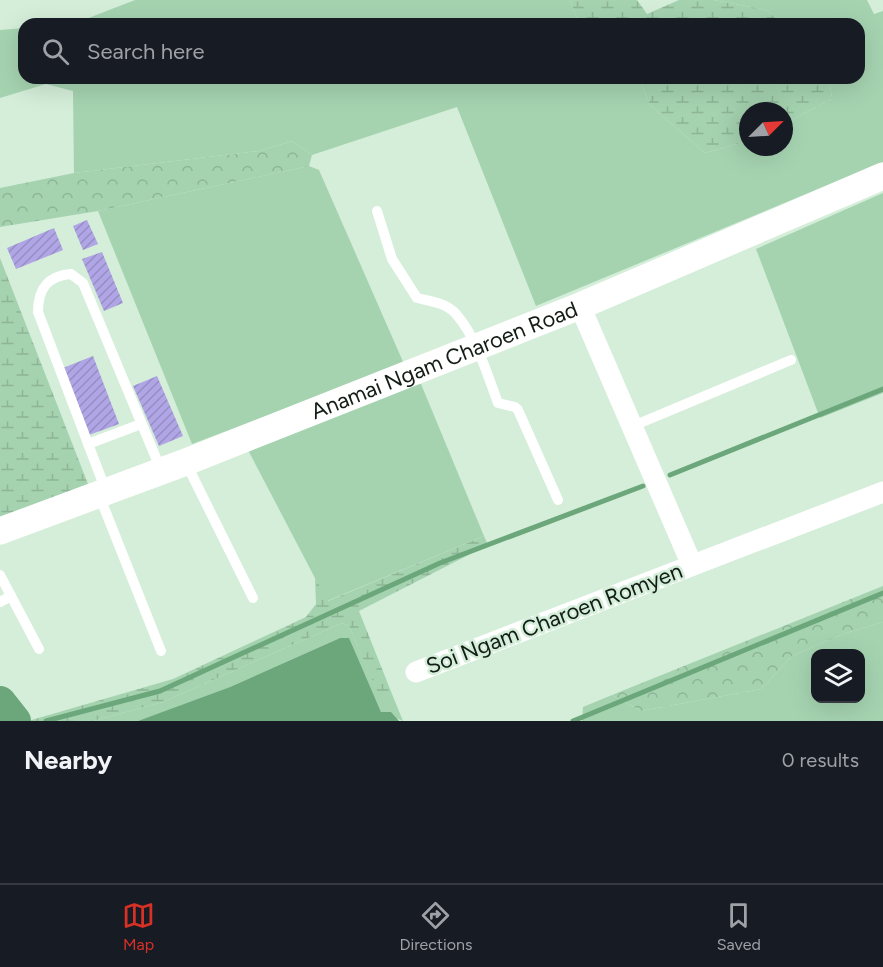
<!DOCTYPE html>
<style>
body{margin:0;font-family:Figtree,sans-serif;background:#20242c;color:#f1f3f6}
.controls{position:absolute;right:18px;bottom:18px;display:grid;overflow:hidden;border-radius:12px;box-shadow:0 6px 24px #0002}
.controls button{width:54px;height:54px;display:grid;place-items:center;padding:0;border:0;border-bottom:2px solid #363941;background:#171b24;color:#f1f3f6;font:30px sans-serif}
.compass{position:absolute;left:739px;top:102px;width:54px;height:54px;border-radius:50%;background:#171b24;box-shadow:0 6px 24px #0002;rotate:66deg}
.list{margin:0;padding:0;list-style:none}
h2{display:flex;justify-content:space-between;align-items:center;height:78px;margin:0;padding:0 24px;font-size:26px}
h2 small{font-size:20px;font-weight:400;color:#9ea1a6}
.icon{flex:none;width:33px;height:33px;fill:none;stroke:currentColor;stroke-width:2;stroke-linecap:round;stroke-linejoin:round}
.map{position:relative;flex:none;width:883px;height:721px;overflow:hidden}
.search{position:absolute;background:#171b24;box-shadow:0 6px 24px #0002;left:18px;right:18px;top:18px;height:66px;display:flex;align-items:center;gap:15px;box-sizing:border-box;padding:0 21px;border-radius:18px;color:#9ea1a6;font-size:22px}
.sheet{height:162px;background:#171b24}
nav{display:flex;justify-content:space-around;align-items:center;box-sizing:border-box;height:84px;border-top:2px solid #363941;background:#171b24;font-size:16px;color:#9ea1a6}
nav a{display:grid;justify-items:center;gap:3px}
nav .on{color:#d93025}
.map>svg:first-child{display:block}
.grass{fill:#a5d3b0;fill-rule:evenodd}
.forest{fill:url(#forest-crowns)}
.wetland{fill:url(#wetland-marsh)}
.water{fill:#6ba77a}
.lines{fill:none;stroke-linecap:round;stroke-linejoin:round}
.stream{stroke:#6ba77a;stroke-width:5}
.river{stroke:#6ba77a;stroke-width:32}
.building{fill:url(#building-hatch)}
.service{stroke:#fff;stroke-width:10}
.minor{stroke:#fff;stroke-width:21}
.tertiary{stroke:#fff;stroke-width:27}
.labels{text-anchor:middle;stroke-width:5;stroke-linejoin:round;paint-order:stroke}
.street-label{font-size:22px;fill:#131c15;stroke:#d4eed9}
</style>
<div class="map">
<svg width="883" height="721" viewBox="0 0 883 721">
<defs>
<pattern id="forest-crowns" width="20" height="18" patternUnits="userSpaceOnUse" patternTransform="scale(1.5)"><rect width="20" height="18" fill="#a5d3b0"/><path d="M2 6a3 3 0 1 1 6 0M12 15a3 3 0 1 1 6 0" fill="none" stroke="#8db596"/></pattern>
<pattern id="wetland-marsh" width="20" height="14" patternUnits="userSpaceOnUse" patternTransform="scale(1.5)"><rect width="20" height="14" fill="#a5d3b0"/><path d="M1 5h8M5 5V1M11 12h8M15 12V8" fill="none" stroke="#8db596"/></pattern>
<pattern id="building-hatch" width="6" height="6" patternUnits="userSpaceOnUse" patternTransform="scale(1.5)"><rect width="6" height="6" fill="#b0a5e5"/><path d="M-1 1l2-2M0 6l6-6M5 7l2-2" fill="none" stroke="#968dc4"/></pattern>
</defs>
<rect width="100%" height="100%" fill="#d4eed9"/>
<g class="grass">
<path d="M135,0H570L579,24H73Z"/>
<path d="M714,0H867L874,14L883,11V162L536,306L457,107L312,155L292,141L259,151L74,173L73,91L46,84L0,98V30L24,28V78H639L650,105L705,153L748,141V147H784V124L832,99L829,78H859V24H783L766,10Z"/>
<path d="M309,166L319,170L404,364L192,444L98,211Z"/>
<path d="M883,193V393L820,418L756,249Z"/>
<path d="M417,383L421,384L484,536L327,601L248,450Z"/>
<path d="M883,622V721H582L583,707L612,695L641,711L761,689L792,656L843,634ZM816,654H860V698H816Z"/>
<path d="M342,623L349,626L380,697L392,694L403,721L381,712L348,638H340L230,687L147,718L138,721H93L163,702Z"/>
</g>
<g class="forest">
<path d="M292,141L312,155L309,166L98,211L0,227V188L74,173L259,151Z"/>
<path d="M883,586V622L843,634L792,656L761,689L641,711L612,695Z"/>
</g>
<g class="wetland">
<path d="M570,0H637L647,14L679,0H714L766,10L783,24H579Z"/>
<path d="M639,78H829L832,99L784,124V111H748V141L705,153L650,105Z"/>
<path d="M0,258L88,484L0,518Z"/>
<path d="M484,536L488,545L359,611L392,694L380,698L349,626L342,623L163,702L93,721H28L173,679L306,617L316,604L315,578L328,601Z"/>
</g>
<path class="water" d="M340,638H349L381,712H391L399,721H138L230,687Z"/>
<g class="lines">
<g class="stream">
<path d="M670,475L883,389"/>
<path d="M46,721L160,691L440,563L643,486"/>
<path d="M573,721L883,593"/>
</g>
<path class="river" d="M0,702L15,721"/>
</g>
<g class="building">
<path d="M87,220L98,244L83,250L73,226Z"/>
<path d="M54,228L63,250L16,269L7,248Z"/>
<path d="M102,252L123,303L104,311L82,259Z"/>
<path d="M93,356L119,424L89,435L63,368Z"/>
<path d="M157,376L183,436L159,446L133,386Z"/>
</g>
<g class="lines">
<g class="service">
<path d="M377,211L392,259L417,298C430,301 447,303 456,314C477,338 487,374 498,403L515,407L518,410L558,500"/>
<path d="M633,426L791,360"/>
<path d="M88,444L141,424"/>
<path d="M186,463L253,598"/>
<path d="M106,491L38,312C38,289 47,276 71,274L83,283L161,470"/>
<path d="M99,495L161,651"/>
<path d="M0,575L39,649"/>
<path d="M0,602L11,596"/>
</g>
<g class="minor">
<path d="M580,306L692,565"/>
<path d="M416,672L883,492"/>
</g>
<path class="tertiary" id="s1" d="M0,531L186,462L580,306L883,176"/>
</g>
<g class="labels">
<g class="street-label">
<text dy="8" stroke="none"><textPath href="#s1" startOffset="476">Anamai Ngam Charoen Road</textPath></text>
<text transform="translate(554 618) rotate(-21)" y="8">Soi Ngam Charoen Romyen</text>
</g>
</g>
</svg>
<div class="controls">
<button><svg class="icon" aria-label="layers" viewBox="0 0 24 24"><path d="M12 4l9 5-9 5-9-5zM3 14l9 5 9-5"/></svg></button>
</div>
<svg class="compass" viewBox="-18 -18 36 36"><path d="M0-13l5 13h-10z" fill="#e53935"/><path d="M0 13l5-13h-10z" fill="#9ea1a6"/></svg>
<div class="search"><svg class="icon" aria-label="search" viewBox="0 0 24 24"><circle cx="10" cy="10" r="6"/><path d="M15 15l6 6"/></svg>Search here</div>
</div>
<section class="sheet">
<h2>Nearby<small>0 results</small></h2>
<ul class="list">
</ul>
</section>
<nav>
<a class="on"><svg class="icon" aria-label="map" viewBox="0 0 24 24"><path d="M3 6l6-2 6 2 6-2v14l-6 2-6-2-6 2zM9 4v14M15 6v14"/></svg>Map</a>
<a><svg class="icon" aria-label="directions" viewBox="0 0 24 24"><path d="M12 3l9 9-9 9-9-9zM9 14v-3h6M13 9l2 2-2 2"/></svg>Directions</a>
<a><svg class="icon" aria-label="saved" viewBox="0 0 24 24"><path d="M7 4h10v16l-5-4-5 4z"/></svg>Saved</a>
</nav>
